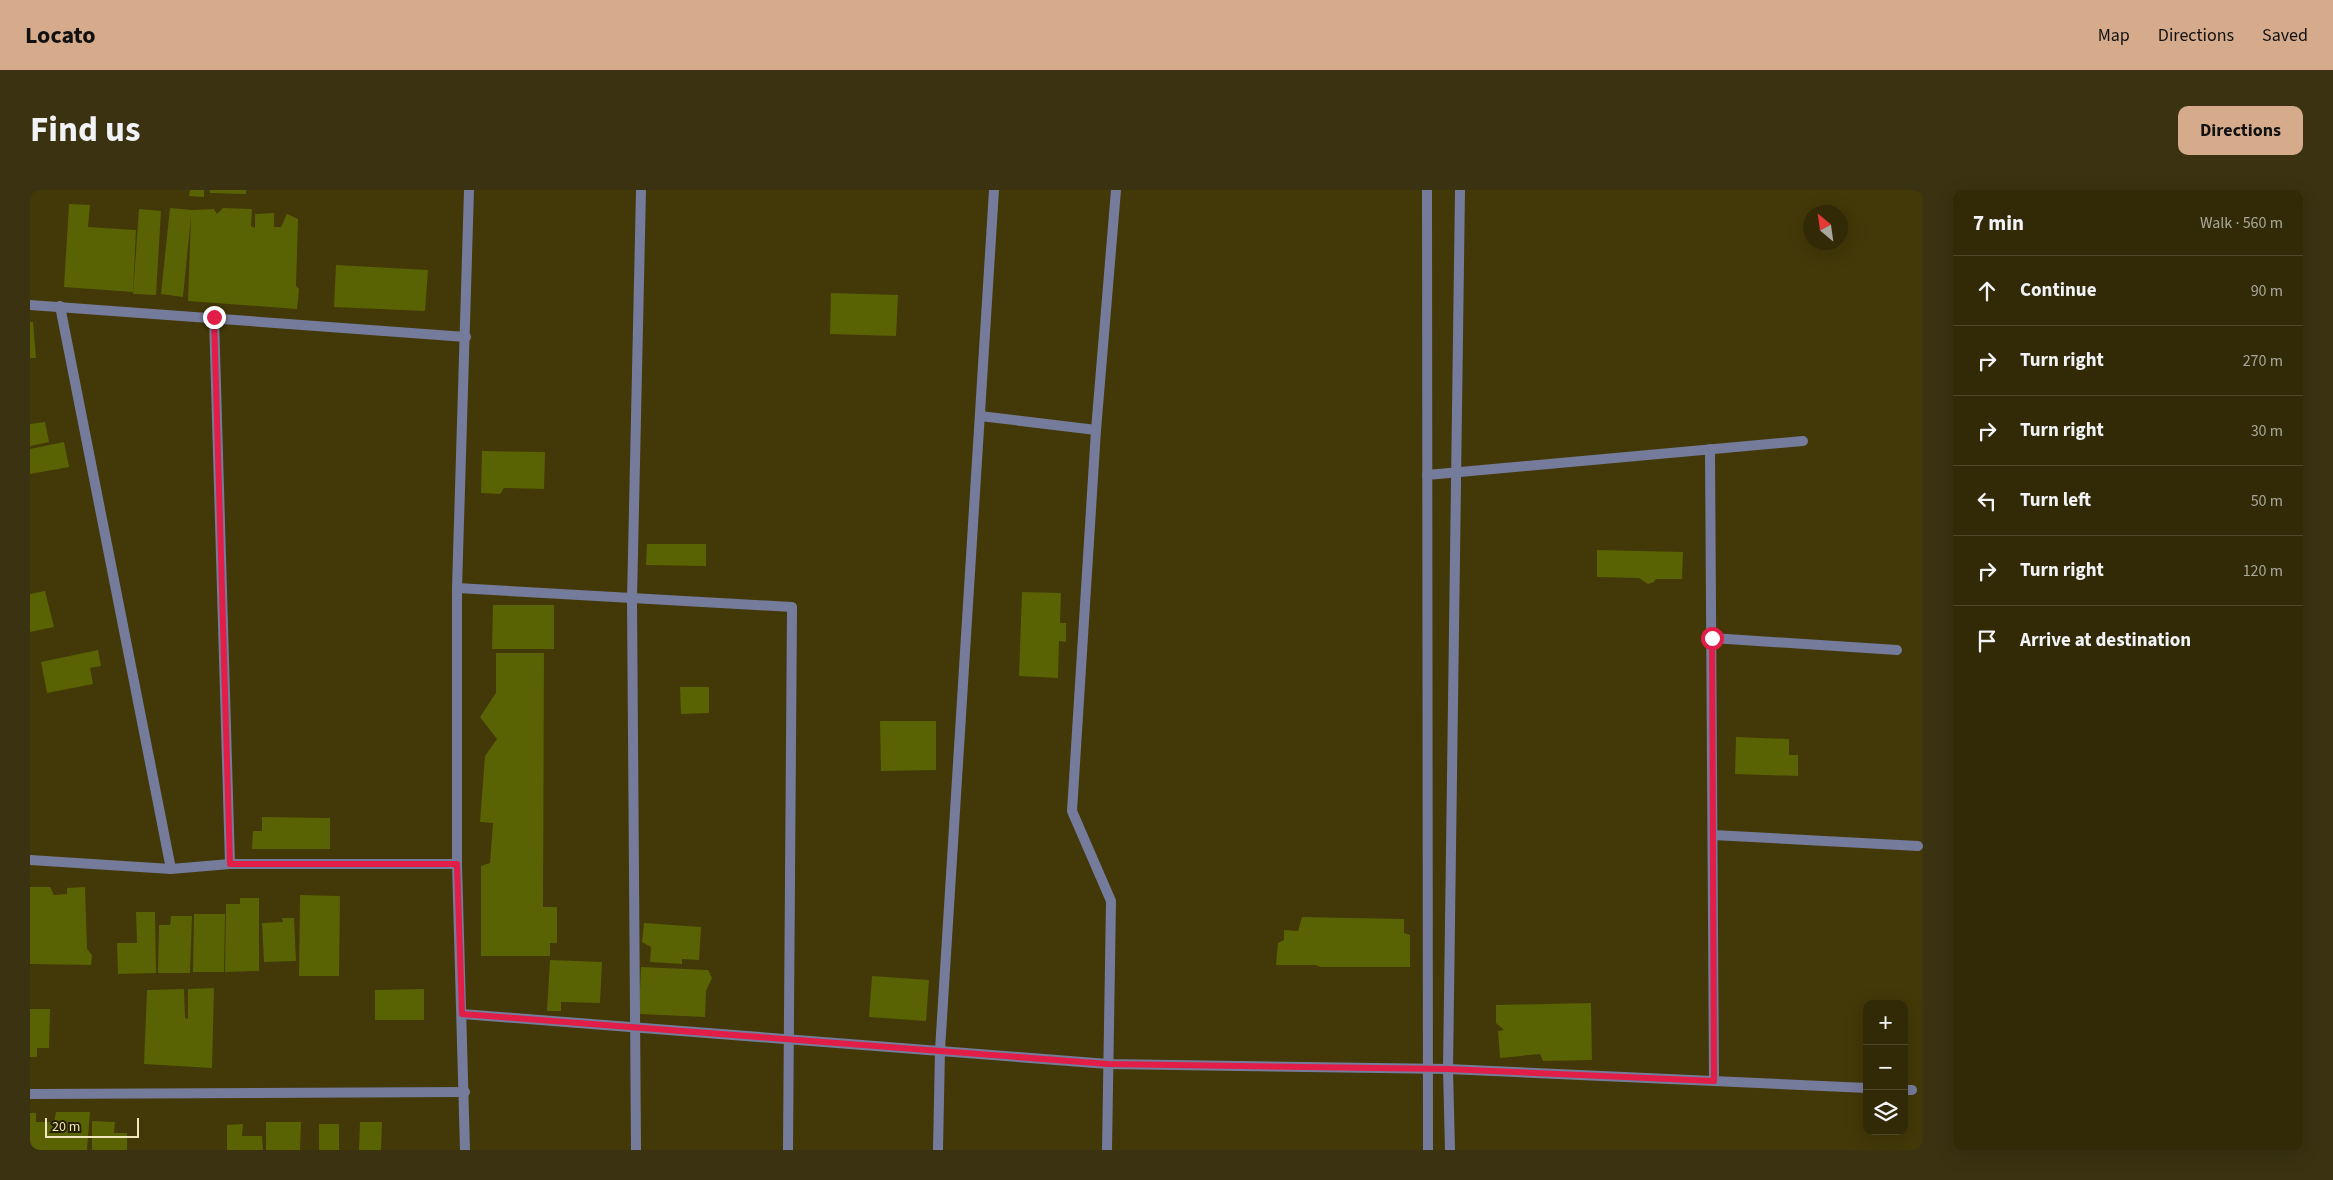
<!DOCTYPE html>
<meta charset="utf-8">
<style>
body{margin:0;font-family:"Source Sans 3",sans-serif;background:#3a3210;color:#f1f3f6}
.controls{position:absolute;right:15px;bottom:15px;display:grid;overflow:hidden;border-radius:10px;box-shadow:0 5px 20px #0002}
.controls button{width:45px;height:45px;display:grid;place-items:center;padding:0;border:0;border-bottom:1px solid #4d4628;background:#322a06;color:#f1f3f6;font:25px sans-serif}
.compass{position:absolute;left:1773px;top:15px;width:45px;height:45px;border-radius:50%;background:#322a06;box-shadow:0 5px 20px #0002;rotate:331deg}
.scale{position:absolute;left:15px;bottom:12px;width:94px;box-sizing:border-box;padding-left:5px;border:2px solid #f1e7bf;border-top:0;font-size:14px;line-height:18px;white-space:nowrap;color:#f1e7bf;-webkit-text-stroke:4px #271f00;paint-order:stroke}
.stop{position:absolute;width:15px;height:15px;margin:-11px;border:4px solid #e11d48;border-radius:50%;background:#fff}
.stop.end{background:#e11d48;border-color:#fff;box-shadow:0 1px 5px #0008}
.list{margin:0;padding:0;list-style:none}
h2{display:flex;justify-content:space-between;align-items:center;height:65px;margin:0;padding:0 20px;font-size:21px}
h2 small{font-size:16px;font-weight:400;color:#a8a79b}
.list li{display:grid;grid-template-columns:32px 1fr auto;gap:15px;align-items:center;box-sizing:border-box;height:70px;padding:0 20px;border-top:1px solid #4d4628}
.list b{display:block;font-size:19px;white-space:nowrap}
.list em{font-size:16px;font-style:normal;color:#a8a79b}
.icon{flex:none;width:28px;height:28px;fill:none;stroke:currentColor;stroke-width:2;stroke-linecap:round;stroke-linejoin:round}
.map{position:relative;flex:none;width:1893px;height:960px;overflow:hidden;border-radius:10px}
header{display:flex;align-items:center;gap:30px;box-sizing:border-box;height:70px;padding:0 25px;background:#d6ab8b;color:#111}
header strong{font-size:24px}
nav{display:flex;gap:28px;margin-inline-start:auto;font-size:18px}
.intro{display:flex;align-items:center;justify-content:space-between;box-sizing:border-box;height:120px;padding:0 30px}
h1{margin:0;font-size:35px}
.button{padding:12px 22px;border-radius:10px;background:#d6ab8b;color:#111;font-size:18px;font-weight:700}
main{display:flex;gap:30px;padding:0 30px}
aside{flex:1;background:#322a06;border-radius:10px;box-shadow:0 5px 20px #0002}
.map>svg:first-child{display:block}
.building{fill:#596303}
.lines{fill:none;stroke-linecap:round;stroke-linejoin:round}
.street{stroke:#757b9a;stroke-width:10}
.route{stroke:#e11d48;stroke-width:6}
</style>
<header>
<strong>Locato</strong>
<nav><a>Map</a><a>Directions</a><a>Saved</a></nav>
</header>
<div class="intro"><h1>Find us</h1><a class="button">Directions</a></div>
<main>
<div class="map">
<svg width="1893" height="960" viewBox="0 0 1893 960">
<rect width="100%" height="100%" fill="#423808"/>
<g class="building">
<path d="M160,0H174V7L159,6Z"/>
<path d="M180,0H216V4L180,3Z"/>
<path d="M39,14L60,15L58,37L106,40L103,102L34,97Z"/>
<path d="M140,18L162,20L184,19L187,24L193,18L222,19L221,36L225,38V24L244,23V37H251L257,24L268,29L266,96L269,99L267,119L158,111L161,26L153,107L131,104Z"/>
<path d="M109,19L131,21L126,105L103,104Z"/>
<path d="M306,75L398,80L395,121L304,117Z"/>
<path d="M801,103L868,105L866,146L800,144Z"/>
<path d="M0,132H3L6,168H0Z"/>
<path d="M15,232L19,252L0,256V234Z"/>
<path d="M34,252L39,277L0,284V259Z"/>
<path d="M452,261L515,262L514,299L474,298L470,304L451,303Z"/>
<path d="M617,354H676V376L616,375Z"/>
<path d="M1567,360L1653,362L1652,389H1626L1624,392L1618,394L1609,388L1567,387Z"/>
<path d="M15,401L24,437L0,442V404Z"/>
<path d="M992,402L1031,403L1030,433H1036V452L1029,451L1028,488L989,486Z"/>
<path d="M463,415H524V459H462Z"/>
<path d="M68,460L71,476L60,478L63,494L17,503L11,472Z"/>
<path d="M466,463H514L513,717H527V753H520V766H451V676L460,673L463,633L450,632L455,566L467,549L450,527L466,503Z"/>
<path d="M650,497H679V523L651,524Z"/>
<path d="M850,531H906V580L851,581Z"/>
<path d="M1706,547L1759,549V565H1768V586L1705,584Z"/>
<path d="M232,627L300,628V659H222L223,641H232Z"/>
<path d="M0,697H20L24,705L37,704V698L55,697L57,759L62,765L61,775L0,774Z"/>
<path d="M270,705L310,706L309,786H269Z"/>
<path d="M210,708H229V781L195,782L196,714H210Z"/>
<path d="M106,722H125L126,783L88,784L87,753H107Z"/>
<path d="M164,724H195L194,782H163Z"/>
<path d="M141,726H162L160,783H128L129,735H140Z"/>
<path d="M1272,727L1374,729V743L1380,745V777H1290L1286,775H1246L1248,753L1254,750V740L1268,741Z"/>
<path d="M252,728H264L266,771L234,772L232,733L253,732Z"/>
<path d="M614,733L671,737L669,770L652,769V774L620,772L621,757L612,752Z"/>
<path d="M520,770L572,772L570,813L531,812V821H517Z"/>
<path d="M611,777L678,780L682,788L676,801L675,827L609,824Z"/>
<path d="M842,786L899,790L896,831L839,827Z"/>
<path d="M184,798L182,878L114,874L117,800L154,799L155,828L158,829V799Z"/>
<path d="M394,799V830H345V800Z"/>
<path d="M1561,813L1562,870L1513,871L1510,864L1470,868L1468,841L1474,840L1466,833V815Z"/>
<path d="M0,819H20L19,858H7V867H0Z"/>
<path d="M26,922H60L57,960H0V923H6V932H24Z"/>
<path d="M62,931L85,932L84,943H97V960H62Z"/>
<path d="M236,932H271L270,960H236Z"/>
<path d="M330,932H352L351,960H329Z"/>
<path d="M213,934L212,946H232L233,960H197V935Z"/>
<rect x="289" y="934" width="20" height="26"/>
</g>
<g class="lines">
<g class="street">
<path d="M1397,0L1398,960"/>
<path d="M0,115L436,147"/>
<path d="M30,116L141,679"/>
<path d="M184,127L200,674"/>
<path d="M950,226L1066,240L1042,621L1081,711L1077,960"/>
<path d="M1066,240L1086,0"/>
<path d="M1680,259L1684,891"/>
<path d="M1397,285L1773,251"/>
<path d="M427,398L762,417L758,960"/>
<path d="M1682,448L1867,460"/>
<path d="M1683,645L1888,656"/>
<path d="M0,670L141,679L200,674H427"/>
<path d="M432,824L1078,874L1418,879L1837,898"/>
<path d="M1874,900H1882"/>
<path d="M0,904L435,902"/>
<path d="M435,960L427,674V398L439,0"/>
<path d="M606,960L602,409L611,0"/>
<path d="M908,960L910,860L964,0"/>
<path d="M1420,960L1418,879L1430,0"/>
</g>
</g>
<g class="lines">
<path class="route" d="M184,127L200,674H427L432,824L1078,874L1418,879L1684,891L1682,448"/>
</g>
</svg>
<div class="controls">
<button>+</button>
<button>−</button>
<button><svg class="icon" aria-label="layers" viewBox="0 0 24 24"><path d="M12 4l9 5-9 5-9-5zM3 14l9 5 9-5"/></svg></button>
</div>
<svg class="compass" viewBox="-18 -18 36 36"><path d="M0-13l5 13h-10z" fill="#e53935"/><path d="M0 13l5-13h-10z" fill="#a8a79b"/></svg>
<div class="scale">20 m</div>
<div class="stop" style="left:1682px;top:448px"></div>
<div class="stop end" style="left:184px;top:127px"></div>
</div>
<aside>
<h2>7 min<small>Walk · 560 m</small></h2>
<ul class="list">
<li><svg class="icon" aria-label="ahead" viewBox="0 0 24 24"><path d="M12 20V5M6 11l6-6 6 6"/></svg><div><b>Continue</b></div><em>90 m</em></li>
<li><svg class="icon" aria-label="right" viewBox="0 0 24 24"><path d="M7 20v-9h11M14 6l5 5-5 5"/></svg><div><b>Turn right</b></div><em>270 m</em></li>
<li><svg class="icon" aria-label="right" viewBox="0 0 24 24"><path d="M7 20v-9h11M14 6l5 5-5 5"/></svg><div><b>Turn right</b></div><em>30 m</em></li>
<li><svg class="icon" aria-label="left" viewBox="0 0 24 24"><path d="M17 20v-9H6M10 6l-5 5 5 5"/></svg><div><b>Turn left</b></div><em>50 m</em></li>
<li><svg class="icon" aria-label="right" viewBox="0 0 24 24"><path d="M7 20v-9h11M14 6l5 5-5 5"/></svg><div><b>Turn right</b></div><em>120 m</em></li>
<li><svg class="icon" aria-label="arrive" viewBox="0 0 24 24"><path d="M6 21V4h12l-3 4 3 4H6"/></svg><div><b>Arrive at destination</b></div></li>
</ul>
</aside>
</main>
